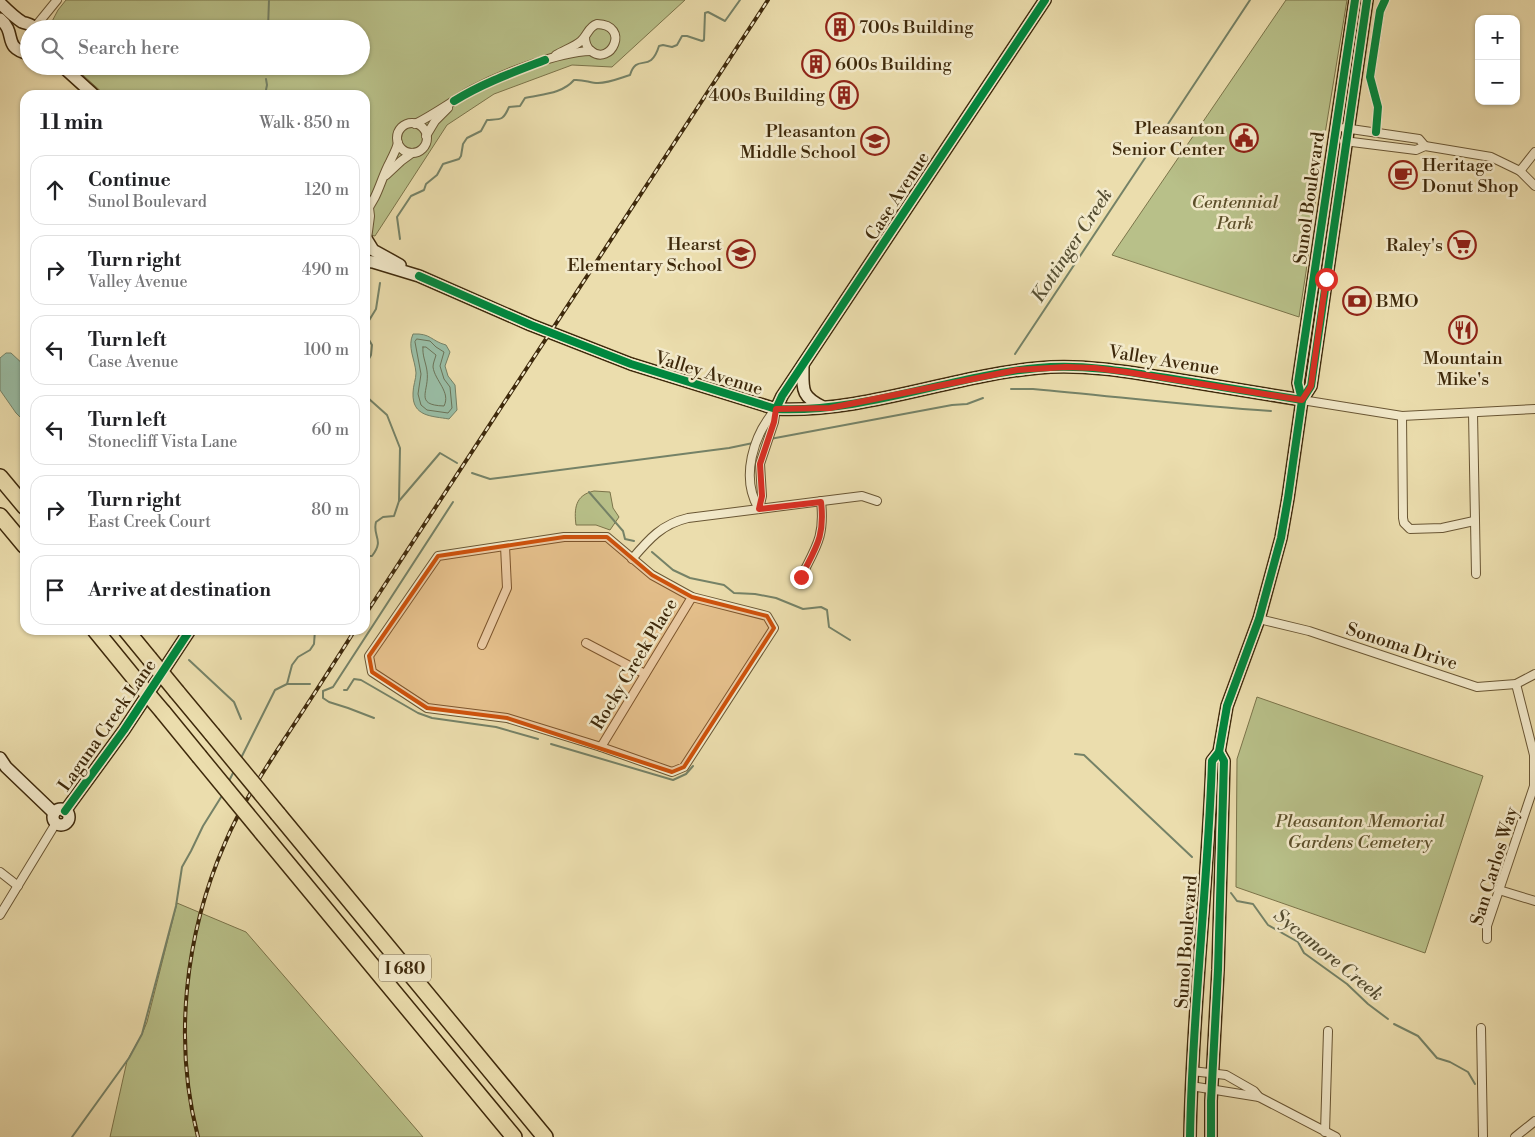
<!DOCTYPE html>
<meta charset="utf-8">
<style>
body{margin:0;font-family:"Libre Bodoni",serif;background:#f6f6f6;color:#202124}
.controls{position:absolute;right:15px;top:15px;display:grid;overflow:hidden;border-radius:10px;box-shadow:0 1px 4px #0004}
.controls button{width:45px;height:45px;display:grid;place-items:center;padding:0;border:0;border-bottom:1px solid #e0e0e0;background:#fff;color:#202124;font:25px sans-serif}
.stop{position:absolute;width:15px;height:15px;margin:-11px;border:4px solid #d93025;border-radius:50%;background:#fff}
.stop.end{background:#d93025;border-color:#fff;box-shadow:0 1px 5px #0008}
.list{margin:0;padding:0;list-style:none}
h2{display:flex;justify-content:space-between;align-items:center;height:65px;margin:0;padding:0 20px;font-size:21px}
h2 small{font-size:16px;font-weight:400;color:#757577}
.list li{display:grid;grid-template-columns:32px 1fr auto;gap:15px;align-items:center;box-sizing:border-box;height:70px;margin:0 10px 10px;padding:0 10px;border:1px solid #e0e0e0;border-radius:15px}
.list b{display:block;font-size:19px;white-space:nowrap}
.list p{margin:0;font-size:16px;white-space:nowrap;color:#757577}
.list em{font-size:16px;font-style:normal;color:#757577}
.icon{flex:none;width:28px;height:28px;fill:none;stroke:currentColor;stroke-width:2;stroke-linecap:round;stroke-linejoin:round}
.map{position:relative;flex:none;width:1535px;height:1137px;overflow:hidden}
.search{position:absolute;background:#fff;box-shadow:0 1px 4px #0004;left:20px;top:20px;width:350px;height:55px;display:flex;align-items:center;gap:12px;box-sizing:border-box;padding:0 18px;border-radius:28px;color:#757577;font-size:19px}
.panel{position:absolute;background:#fff;box-shadow:0 1px 4px #0004;left:20px;top:90px;width:350px;height:545px;border-radius:15px}
.map>svg:first-child{display:block}
.green{fill:#b8c089;stroke:#7b744a}
.water{fill:#99bda5;stroke:#758267}
.lines{fill:none;stroke-linecap:round;stroke-linejoin:round}
.shore{stroke:#6c7358;stroke-width:1}
.stream{stroke:#758267;stroke-width:2}
.street-casing{stroke:#695634;stroke-width:10}
.secondary-casing{stroke:#3e290b;stroke-width:14}
.highway-casing{stroke:#3e290b;stroke-width:18}
.street{stroke:#f2e9ca;stroke-width:8}
.secondary{stroke:#f2e9ca;stroke-width:11}
.highway{stroke:#ebddad;stroke-width:15}
.rail-casing{stroke:#3e290b;stroke-width:4}
.rail{stroke:#f2e9ca;stroke-width:2;stroke-dasharray:5.5;stroke-linecap:butt}
.highway-bridge-casing{stroke:#3e290b;stroke-width:18;stroke-linecap:butt}
.highway-bridge{stroke:#ebddad;stroke-width:15}
.cycleway-casing{stroke:#f2e9ca;stroke-width:11}
.cycleway{stroke:#00873e;stroke-width:8}
.route{stroke:#d93025;stroke-width:6}
.marked{fill:#ce520c;fill-opacity:0.2;stroke:#ce520c;stroke-width:4;stroke-linejoin:round}
.labels{text-anchor:middle;stroke-width:5;stroke-linejoin:round;paint-order:stroke}
.shield{fill:#f2e9ca;stroke:#746344;stroke-width:1}
.shield-label{font-size:16px;font-weight:bold;fill:#3e290b}
.poi-label{font-size:18px;fill:#3e290b;stroke:#f2e9ca;text-anchor:end}
.street-label{font-size:18px;fill:#3e290b;stroke:#f2e9ca}
.park-label{font-size:18px;font-style:italic;fill:#5c4f2a;stroke:#f2e9ca}
.water-label{font-size:19px;font-style:italic;fill:#554e32;stroke:#f2e9ca}
</style>
<div class="map">
<svg width="1535" height="1137" viewBox="0 0 1535 1137">
<rect width="100%" height="100%" fill="#ebddad"/>
<filter id="stains"><feTurbulence type="fractalNoise" baseFrequency=".004" numOctaves="4"/><feColorMatrix values="0 0 0 0 .2 0 0 0 0 .09 0 0 0 0 .02 0 0 0 .5 -.17"/></filter>
<radialGradient id="worn" r=".72"><stop offset=".6" stop-color="#630" stop-opacity="0"/><stop offset="1" stop-color="#630" stop-opacity=".3"/></radialGradient>
<g class="green">
<path d="M66,0H685L612,67L572,65L494,94L447,125L375,236L365,234V95H105L73,66H361V29H48L58,10Z"/>
<path d="M1286,0H1347L1321,158L1306,272L1299,317L1112,255Z"/>
<path d="M594,491L610,492L613,508L619,517L610,530L596,525H576C574,509 575,495 594,491Z"/>
<path d="M1257,697L1483,776L1425,953L1236,887L1237,759Z"/>
<path d="M177,903L246,932L423,1137H110L127,1061L142,1034L147,1022Z"/>
</g>
<g class="water">
<path d="M413,334C431,333 431,341 446,345L450,352L445,366L448,376L455,385L457,410L449,419C432,416 412,417 413,393C413,386 416,379 416,373C415,359 407,347 413,334Z"/>
<path d="M6,353H11L25,366V422L16,413L0,390V358Z"/>
</g>
<g class="lines">
<g class="shore">
<path d="M417,339L430,341L436,347L444,352L440,366L444,379L450,387L452,408L448,413L427,410L421,405L418,394L421,374L415,342Z"/>
<path d="M423,347H426L436,355C435,359 433,363 433,367C435,381 451,392 444,406C413,405 430,391 427,371C426,363 422,355 423,347Z"/>
</g>
<g class="stream">
<path d="M268,29L269,0"/>
<path d="M265,95L267,85L266,79"/>
<path d="M1162,133L1250,0"/>
<path d="M400,239L397,217L411,196L424,190L426,184L437,175L443,164L459,159L461,156L463,144L467,138L481,131L487,120C501,119 503,121 509,107L520,106L525,98C542,94 562,94 574,80C583,79 590,83 598,83C609,83 620,78 630,75C637,52 650,75 659,46L663,45L672,47L677,45L682,36H687L702,41L704,40L705,13L708,12L725,21L740,0"/>
<path d="M365,327L376,309L380,283"/>
<path d="M365,333L372,345L371,355L365,366"/>
<path d="M1015,354L1149,152"/>
<path d="M1011,389H1033C1112,396 1191,406 1271,411"/>
<path d="M365,393L368,398L387,415L400,448L399,501L394,516L383,517L376,522C372,537 385,539 372,556H365"/>
<path d="M770,439L952,405L967,404L983,398"/>
<path d="M472,473L490,479L729,448L753,443"/>
<path d="M589,492L623,531L625,539L634,541"/>
<path d="M399,501L440,453L457,463"/>
<path d="M652,552L673,570L690,578L724,585L734,593L755,594L776,598L803,609L821,607L827,610L829,627L850,640"/>
<path d="M189,660L234,702L241,719"/>
<path d="M287,684H310"/>
<path d="M344,690H347L354,679L361,680L418,713L432,718L496,727L538,739"/>
<path d="M374,718L348,708L329,702L323,698V691L333,687L453,502"/>
<path d="M551,744L673,780L686,774L693,766"/>
<path d="M1075,754L1084,755L1192,857"/>
<path d="M241,758L275,690L287,684L292,665L298,657L310,650L314,644L315,630"/>
<path d="M228,783L234,771"/>
<path d="M1231,893L1237,901L1253,904L1268,925L1298,942L1304,953L1347,984L1368,1004L1388,1019"/>
<path d="M1394,1024L1418,1036L1437,1058L1450,1062L1468,1072L1475,1084"/>
<path d="M72,1137L129,1058L142,1034L176,906L182,867L191,851L203,826L223,794"/>
</g>
<defs>
<g id="street">
<path d="M35,27L57,0"/>
<path d="M556,55C564,50 574,47 581,41C588,35 588,27 597,24C631,25 611,67 591,51C586,47 585,43 585,37"/>
<circle cx="412" cy="138" r="15"/>
<path d="M415,124C435,114 452,101 472,90C502,74 557,52 591,51"/>
<path d="M1344,128L1419,139L1425,146"/>
<path d="M1376,132L1378,107L1370,77L1380,11L1385,0"/>
<path d="M426,136L435,121L448,108"/>
<path d="M1344,141L1416,150L1425,146L1491,157L1520,171L1535,186"/>
<path d="M1520,171L1535,152"/>
<path d="M386,175L401,161L412,153"/>
<path d="M365,212C378,198 381,178 390,162C393,155 396,151 398,143"/>
<path d="M367,239L370,216L369,208"/>
<path d="M1302,400L1402,416L1535,409"/>
<path d="M1473,413L1476,574"/>
<path d="M1402,416L1403,518L1404,523L1410,529L1442,528L1474,521"/>
<path d="M759,509C740,478 753,435 776,409"/>
<path d="M759,509L762,496L760,464L774,422L776,409"/>
<path d="M564,537H607L652,575L692,597L767,616L774,628L684,767L672,772L601,747L507,718L427,708L372,672L369,656L438,556Z"/>
<path d="M632,559C649,539 662,524 688,518L862,496L877,501"/>
<path d="M801,577C816,547 825,537 821,501"/>
<path d="M1259,619L1309,631L1477,687L1516,684L1535,674"/>
<path d="M586,643L645,674"/>
<path d="M482,645L507,588L505,546"/>
<path d="M601,747L692,597"/>
<path d="M0,872L18,886"/>
<path d="M1499,890L1535,901"/>
<path d="M0,915L56,823"/>
<path d="M1487,939V926L1534,786V755L1516,684"/>
<path d="M1481,1028L1483,1137"/>
<path d="M1192,1071L1226,1075L1254,1091L1259,1097"/>
<path d="M1191,1086L1259,1097L1336,1137"/>
<path d="M1325,1132L1328,1031"/>
<path d="M1515,1137L1535,1121"/>
</g>
<g id="secondary">
<path d="M0,3C7,10 14,17 22,22C27,24 32,24 36,29"/>
<path d="M0,19C18,34 1,47 29,54"/>
<path d="M62,66L94,95"/>
<path d="M365,237L373,250L400,265"/>
<path d="M365,261L373,262L419,276L531,325L631,364L776,409C865,413 950,376 1038,368C1081,364 1124,371 1167,378C1212,385 1257,393 1302,400"/>
<path d="M803,365C803,389 800,396 823,407"/>
<path d="M1302,400L1311,386L1367,0"/>
<path d="M776,409L782,396L1045,0"/>
<path d="M0,758L6,767L54,813"/>
<circle cx="61" cy="817" r="8"/>
<path d="M65,811L124,730L190,630"/>
<path d="M1190,1137C1192,1011 1208,886 1212,761L1219,752L1227,706L1259,619L1281,538L1288,498L1302,400L1298,383L1355,0"/>
<path d="M1211,1137V1101L1218,970L1224,761L1219,752"/>
</g>
<g id="highway">
<path d="M0,477L25,507"/>
<path d="M0,516L25,546"/>
<path d="M95,630L135,679"/>
<path d="M126,630L149,658"/>
<path d="M177,692L212,734"/>
<path d="M163,712L199,756"/>
<path d="M278,814L545,1137"/>
<path d="M264,835L514,1137"/>
</g>
</defs>
<use href="#street" class="street-casing"/>
<use href="#secondary" class="secondary-casing"/>
<use href="#highway" class="highway-casing"/>
<use href="#street" class="street"/>
<use href="#secondary" class="secondary"/>
<use href="#highway" class="highway"/>
<defs>
<g id="rail">
<path d="M365,615L768,0"/>
<path d="M198,1137C173,1041 185,934 225,843C242,803 267,766 291,729C313,696 334,663 355,630"/>
</g>
</defs>
<use href="#rail" class="rail-casing"/>
<use href="#rail" class="rail"/>
<defs>
<g id="highway-bridge">
<path d="M149,658L177,692"/>
<path d="M135,679L163,712"/>
<path d="M212,734L278,814"/>
<path d="M199,756L264,835"/>
</g>
</defs>
<use href="#highway-bridge" class="highway-bridge-casing"/>
<use href="#highway-bridge" class="highway-bridge"/>
<defs>
<g id="cycleway">
<path d="M454,101C483,83 514,72 545,60"/>
<path d="M1376,132L1378,107L1370,77L1380,11L1385,0"/>
<path d="M419,276L531,325L631,364L776,409C865,413 950,376 1038,368C1081,364 1124,371 1167,378C1212,385 1257,393 1302,400"/>
<path d="M1302,400L1311,386L1367,0"/>
<path d="M776,409L782,396L1045,0"/>
<path d="M65,811L124,730L190,630"/>
<path d="M1190,1137C1192,1011 1208,886 1212,761L1219,752L1227,706L1259,619L1281,538L1288,498L1302,400L1298,383L1355,0"/>
<path d="M1211,1137V1101L1218,970L1224,761L1219,752"/>
</g>
</defs>
<use href="#cycleway" class="cycleway-casing"/>
<use href="#cycleway" class="cycleway"/>
</g>
<g class="lines">
<path class="route" d="M801,577C816,547 825,537 821,502L759,509L762,496L760,464L774,422L776,409L830,408L1017,370L1066,367L1094,368L1126,372L1302,400L1311,386L1326,279"/>
</g>
<path class="marked" d="M564,537H607L652,575L692,597L767,616L774,628L684,767L672,772L507,718L427,708L372,672L369,656L438,556Z"/>
<defs>
<symbol id="building-ring" viewBox="-11 -11 22 22"><circle r="9.5" fill="#f2e9ca" stroke="#8f2418" stroke-width="1.5"/><path d="M-4-6H4V6H1V3H-1V6H-4ZM-2.5-4.3h1.7v1.8h-1.7ZM.8-4.3h1.7v1.8H.8ZM-2.5-1h1.7V.8h-1.7ZM.8-1h1.7V.8H.8Z" fill="#8f2418"/></symbol>
<symbol id="civic-ring" viewBox="-11 -11 22 22"><circle r="9.5" fill="#f2e9ca" stroke="#8f2418" stroke-width="1.5"/><path d="M-.6-6.5H3V-4.5H.6V-3L4-1V1h2V6H-6V1h2V-1L-.6-3ZM-1.2 2.5V6h2.4V2.5Z" fill="#8f2418"/></symbol>
<symbol id="school-ring" viewBox="-11 -11 22 22"><circle r="9.5" fill="#f2e9ca" stroke="#8f2418" stroke-width="1.5"/><path d="M0-5L7-2L0 1L-7-2ZM-4 1L0 2.5L4 1V4Q0 6-4 4Z" fill="#8f2418"/></symbol>
<symbol id="cafe-ring" viewBox="-11 -11 22 22"><circle r="9.5" fill="#f2e9ca" stroke="#8f2418" stroke-width="1.5"/><path d="M-5.5-4.5H6V0H3Q3 3.5 0 3.5H-2.5Q-5.5 3.5-5.5 0ZM3-3.2v2h1.7v-2ZM-6 4.5H4V6H-6Z" fill="#8f2418"/></symbol>
<symbol id="supermarket-ring" viewBox="-11 -11 22 22"><circle r="9.5" fill="#f2e9ca" stroke="#8f2418" stroke-width="1.5"/><path d="M-6-5.5h2.5l.6 2H6L4.5 2H-2.5L-4.4-4H-6ZM-1.5 3.2a1.3 1.3 0 1 0 .1 0ZM3 3.2a1.3 1.3 0 1 0 .1 0Z" fill="#8f2418"/></symbol>
<symbol id="bank-ring" viewBox="-11 -11 22 22"><circle r="9.5" fill="#f2e9ca" stroke="#8f2418" stroke-width="1.5"/><path d="M-6-4H6V4H-6ZM0-2.3a2.3 2.3 0 1 0 0 4.6a2.3 2.3 0 1 0 0-4.6Z" fill="#8f2418"/></symbol>
<symbol id="restaurant-ring" viewBox="-11 -11 22 22"><circle r="9.5" fill="#f2e9ca" stroke="#8f2418" stroke-width="1.5"/><path d="M-5-6h1v4h1v-4h1v4h1v-4h1v5L-1.5 .5V6h-2V.5L-5-1ZM5-6V6H3V1.5H1.5Q1.5-4 5-6Z" fill="#8f2418"/></symbol>
</defs>
<g fill-rule="evenodd">
<use href="#building-ring" x="824" y="11" width="32" height="32"/>
<use href="#building-ring" x="800" y="48" width="32" height="32"/>
<use href="#building-ring" x="828" y="79" width="32" height="32"/>
<use href="#civic-ring" x="1228" y="122" width="32" height="32"/>
<use href="#school-ring" x="859" y="125" width="32" height="32"/>
<use href="#cafe-ring" x="1387" y="159" width="32" height="32"/>
<use href="#supermarket-ring" x="1446" y="229" width="32" height="32"/>
<use href="#school-ring" x="725" y="238" width="32" height="32"/>
<use href="#bank-ring" x="1341" y="285" width="32" height="32"/>
<use href="#restaurant-ring" x="1447" y="314" width="32" height="32"/>
</g>
<g class="labels">
<rect class="shield" x="379" y="954.5" width="52" height="27" rx="4"/>
<g class="shield-label">
<text x="405" y="974">I 680</text>
</g>
<g class="poi-label">
<text x="859" y="33" text-anchor="start">700s Building</text>
<text x="835" y="70" text-anchor="start">600s Building</text>
<text x="825" y="101">400s Building</text>
<text x="1225" y="134">Pleasanton<tspan x="1225" dy="21">Senior Center</tspan></text>
<text x="856" y="137">Pleasanton<tspan x="856" dy="21">Middle School</tspan></text>
<text x="1422" y="171" text-anchor="start">Heritage<tspan x="1422" dy="21">Donut Shop</tspan></text>
<text x="722" y="250">Hearst<tspan x="722" dy="21">Elementary School</tspan></text>
<text x="1443" y="251">Raley's</text>
<text x="1376" y="307" text-anchor="start">BMO</text>
<text x="1463" y="364" text-anchor="middle">Mountain<tspan x="1463" dy="21">Mike's</tspan></text>
</g>
<g class="street-label">
<text transform="translate(897 196) rotate(-57)" y="6">Case Avenue</text>
<text transform="translate(1309 198) rotate(-82)" y="6">Sunol Boulevard</text>
<text transform="translate(1164 360) rotate(9)" y="6">Valley Avenue</text>
<text transform="translate(709 373) rotate(17)" y="6">Valley Avenue</text>
<text transform="translate(1402 646) rotate(18)" y="6">Sonoma Drive</text>
<text transform="translate(634 664) rotate(-59)" y="6">Rocky Creek Place</text>
<text transform="translate(107 725) rotate(-55)" y="6">Laguna Creek Lane</text>
<text transform="translate(1494 866) rotate(-73)" y="6">San Carlos Way</text>
<text transform="translate(1186 942) rotate(-86)" y="6">Sunol Boulevard</text>
</g>
<g class="park-label">
<text x="1235" y="208">Centennial<tspan x="1235" dy="21">Park</tspan></text>
<text x="1360" y="827">Pleasanton Memorial<tspan x="1360" dy="21">Gardens Cemetery</tspan></text>
</g>
<g class="water-label">
<text transform="translate(1071 245) rotate(-57)" y="7">Kottinger Creek</text>
<text transform="translate(1329 954) rotate(39)" y="7">Sycamore Creek</text>
</g>
</g>
<rect width="100%" height="100%" filter="url(#stains)"/>
<rect width="100%" height="100%" fill="url(#worn)"/>
</svg>
<div class="controls">
<button>+</button>
<button>−</button>
</div>
<div class="stop" style="left:1326px;top:279px"></div>
<div class="stop end" style="left:801px;top:577px"></div>
<div class="search"><svg class="icon" aria-label="search" viewBox="0 0 24 24"><circle cx="10" cy="10" r="6"/><path d="M15 15l6 6"/></svg>Search here</div>
<section class="panel">
<h2>11 min<small>Walk · 850 m</small></h2>
<ul class="list">
<li><svg class="icon" aria-label="ahead" viewBox="0 0 24 24"><path d="M12 20V5M6 11l6-6 6 6"/></svg><div><b>Continue</b><p>Sunol Boulevard</p></div><em>120 m</em></li>
<li><svg class="icon" aria-label="right" viewBox="0 0 24 24"><path d="M7 20v-9h11M14 6l5 5-5 5"/></svg><div><b>Turn right</b><p>Valley Avenue</p></div><em>490 m</em></li>
<li><svg class="icon" aria-label="left" viewBox="0 0 24 24"><path d="M17 20v-9H6M10 6l-5 5 5 5"/></svg><div><b>Turn left</b><p>Case Avenue</p></div><em>100 m</em></li>
<li><svg class="icon" aria-label="left" viewBox="0 0 24 24"><path d="M17 20v-9H6M10 6l-5 5 5 5"/></svg><div><b>Turn left</b><p>Stonecliff Vista Lane</p></div><em>60 m</em></li>
<li><svg class="icon" aria-label="right" viewBox="0 0 24 24"><path d="M7 20v-9h11M14 6l5 5-5 5"/></svg><div><b>Turn right</b><p>East Creek Court</p></div><em>80 m</em></li>
<li><svg class="icon" aria-label="arrive" viewBox="0 0 24 24"><path d="M6 21V4h12l-3 4 3 4H6"/></svg><div><b>Arrive at destination</b></div></li>
</ul>
</section>
</div>
